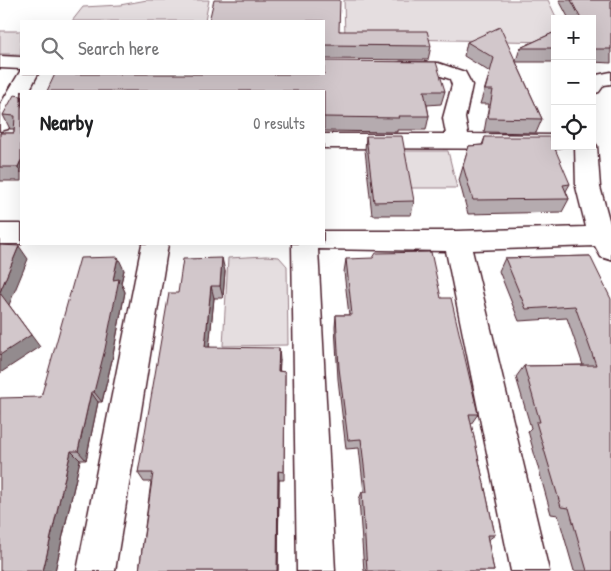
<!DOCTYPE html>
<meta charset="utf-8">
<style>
body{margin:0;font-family:"Patrick Hand",sans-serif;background:#f2f2f2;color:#202124}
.controls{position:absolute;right:15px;top:15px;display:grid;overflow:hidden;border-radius:0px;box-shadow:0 5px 20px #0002}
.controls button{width:45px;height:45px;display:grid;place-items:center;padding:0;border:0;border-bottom:1px solid #e0e0e0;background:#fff;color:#202124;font:25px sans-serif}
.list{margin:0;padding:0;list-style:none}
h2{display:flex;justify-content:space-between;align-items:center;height:65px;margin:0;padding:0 20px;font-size:21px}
h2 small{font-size:16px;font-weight:400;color:#757577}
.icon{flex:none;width:28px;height:28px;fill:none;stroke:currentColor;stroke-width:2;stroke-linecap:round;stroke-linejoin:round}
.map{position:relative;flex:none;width:611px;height:571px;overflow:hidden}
.search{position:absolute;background:#fff;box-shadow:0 5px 20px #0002;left:20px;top:20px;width:305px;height:55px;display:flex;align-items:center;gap:12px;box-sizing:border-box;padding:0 18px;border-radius:0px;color:#757577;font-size:19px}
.panel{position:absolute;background:#fff;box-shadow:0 5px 20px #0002;left:20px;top:90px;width:305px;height:155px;border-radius:0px}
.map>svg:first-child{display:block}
.green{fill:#e5dee0;stroke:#987e86}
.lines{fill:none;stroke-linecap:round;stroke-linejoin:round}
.minor-casing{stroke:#4a1f2b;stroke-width:3}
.minor{fill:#fff;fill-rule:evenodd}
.wall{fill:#b5abaf;stroke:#4a1f2b}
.shaded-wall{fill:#938b8e;stroke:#4a1f2b}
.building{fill:#d2c7cb;stroke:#4a1f2b}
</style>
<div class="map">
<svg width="611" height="571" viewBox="0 0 611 571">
<rect width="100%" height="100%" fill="#fff"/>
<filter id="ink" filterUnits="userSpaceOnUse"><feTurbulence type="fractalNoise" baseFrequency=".02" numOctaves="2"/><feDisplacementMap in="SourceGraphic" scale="10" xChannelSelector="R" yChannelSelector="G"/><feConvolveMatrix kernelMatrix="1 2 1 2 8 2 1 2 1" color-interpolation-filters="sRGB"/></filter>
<g filter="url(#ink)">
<g class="green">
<path d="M147,0H209L205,21H72L83,7L120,5Z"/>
<path d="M344,0H548L557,19H555V42L345,38Z"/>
<rect x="0" y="31" width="21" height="23"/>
<path d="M403,151H448L457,188H410Z"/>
<path d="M266,256L279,257L287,266L288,345L223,346L228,258Z"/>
</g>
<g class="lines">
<defs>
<g id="minor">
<path d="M0,56L21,57V69L0,68Z"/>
<path d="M401,62L438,63L465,72L472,85L465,118L468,134L555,135V146H563L555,149L324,148V134H446L443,118L452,85L450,79L438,75L394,72L391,68L394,64Z"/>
<path d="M21,70V74H38L29,91H21V105L8,129L0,131V105Z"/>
<path d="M611,72V84L604,85L599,92L592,94V76Z"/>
<path d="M592,140L597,146L600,187L611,227V260L601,257L595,246L472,250L549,571H511L446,251L318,249L335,571H297L292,244H324V231H457L586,227L576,187L575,146H592Z"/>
<rect x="0" y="224" width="21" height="20"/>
<path d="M142,244H168L115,571H77Z"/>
</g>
</defs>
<use href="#minor" class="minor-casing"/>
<use href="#minor" class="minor"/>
</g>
<g class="wall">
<path d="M559,0H611V63L592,62V19H569Z"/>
<path d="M324,21L339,31L431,46L428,60L324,59V61L445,91L441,104L427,105L429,116L426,130H397V132L324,131Z"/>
<path d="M555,32V62H516L542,119L536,133L484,132L489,104H480L490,72L464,56L467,42L516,61L520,48Z"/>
<path d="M21,96V181H0V133H14V129H10L3,115Z"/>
<path d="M366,136L414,201L411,215H372L365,150Z"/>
<path d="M485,137L570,184L566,191L569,199L562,212L468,214L459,180L469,146L482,145Z"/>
<path d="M590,256L611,571H574L558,515L551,514L528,431L531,428L516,377L524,366L583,365L567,318L519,321L499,271L505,258Z"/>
<path d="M346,259L441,298L478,414L471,424L495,535L488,540L494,571H364L359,499L362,492H364L359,448L346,449L338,379L335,327L336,315H349L344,272Z"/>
<path d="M124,270L121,283L125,292L112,360L102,402H98L86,460H80L55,571L41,397Z"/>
<path d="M225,271L223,298H214L209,347L280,360L279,371L285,372V382L284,480H279L278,571H139L151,482H144L138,473L178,293Z"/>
</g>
<g class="shaded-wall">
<path d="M21,160V173L18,167Z"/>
<path d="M19,246L28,259L9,305L40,347L0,373V292Z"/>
<path d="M118,257L124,270L121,283L125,292L112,360L102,402L94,392L113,280Z"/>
<path d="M222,258L225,271L223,298L220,286Z"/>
<path d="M211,286L214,298L208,359L205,347Z"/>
<path d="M279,348L280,360L279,382L278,371Z"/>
<path d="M91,392L98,402L86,460L78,451Z"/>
<path d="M71,451L80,460L55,571H43Z"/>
<path d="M278,471L279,480L278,571H277Z"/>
</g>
<g class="building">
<path d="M214,0H340L339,31H427L431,46L324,45V53V21H209Z"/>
<path d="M571,0H611V49H592V19H581Z"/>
<path d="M500,27L542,119L488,118L493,90H485L494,58L467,42Z"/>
<path d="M555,32V48H520Z"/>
<path d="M324,61L436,62L445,91H424L429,116H398L399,118L324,117V91H47L55,74H324Z"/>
<path d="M14,95L21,96V160L18,167H0V133H14L15,116L3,115Z"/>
<path d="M366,136H402L414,201L374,202Z"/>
<path d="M485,137H550L570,184L563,185L569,199L473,200L463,166L469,146L483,145Z"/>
<path d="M0,245L19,246L0,292Z"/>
<path d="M431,252L441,298H451L478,414H469L495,535H487L494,571H367L362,492H367L361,439L348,440L339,368L336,315H352L346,259L373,258L376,253Z"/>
<path d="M590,256L611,299V571H587L569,508L561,507L536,422H540L524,366L596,365L575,306L526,309L505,258Z"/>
<path d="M118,257L113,280L119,279L105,349L94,392H91L78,451H71L43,571H0V398L41,397L80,258Z"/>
<path d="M222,258L220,286H211L205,347L279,348L278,371L285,372L284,472L278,471L277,571H139L153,473H138L169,293H178L183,259Z"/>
<path d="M0,293L31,335L0,355Z"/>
</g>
</g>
</svg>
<div class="controls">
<button>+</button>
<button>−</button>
<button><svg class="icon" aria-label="locate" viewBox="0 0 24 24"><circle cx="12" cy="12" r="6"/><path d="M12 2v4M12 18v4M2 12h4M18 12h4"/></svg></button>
</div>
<div class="search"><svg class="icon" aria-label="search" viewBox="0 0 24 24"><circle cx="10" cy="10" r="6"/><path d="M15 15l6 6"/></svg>Search here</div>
<section class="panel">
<h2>Nearby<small>0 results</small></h2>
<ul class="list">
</ul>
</section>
</div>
